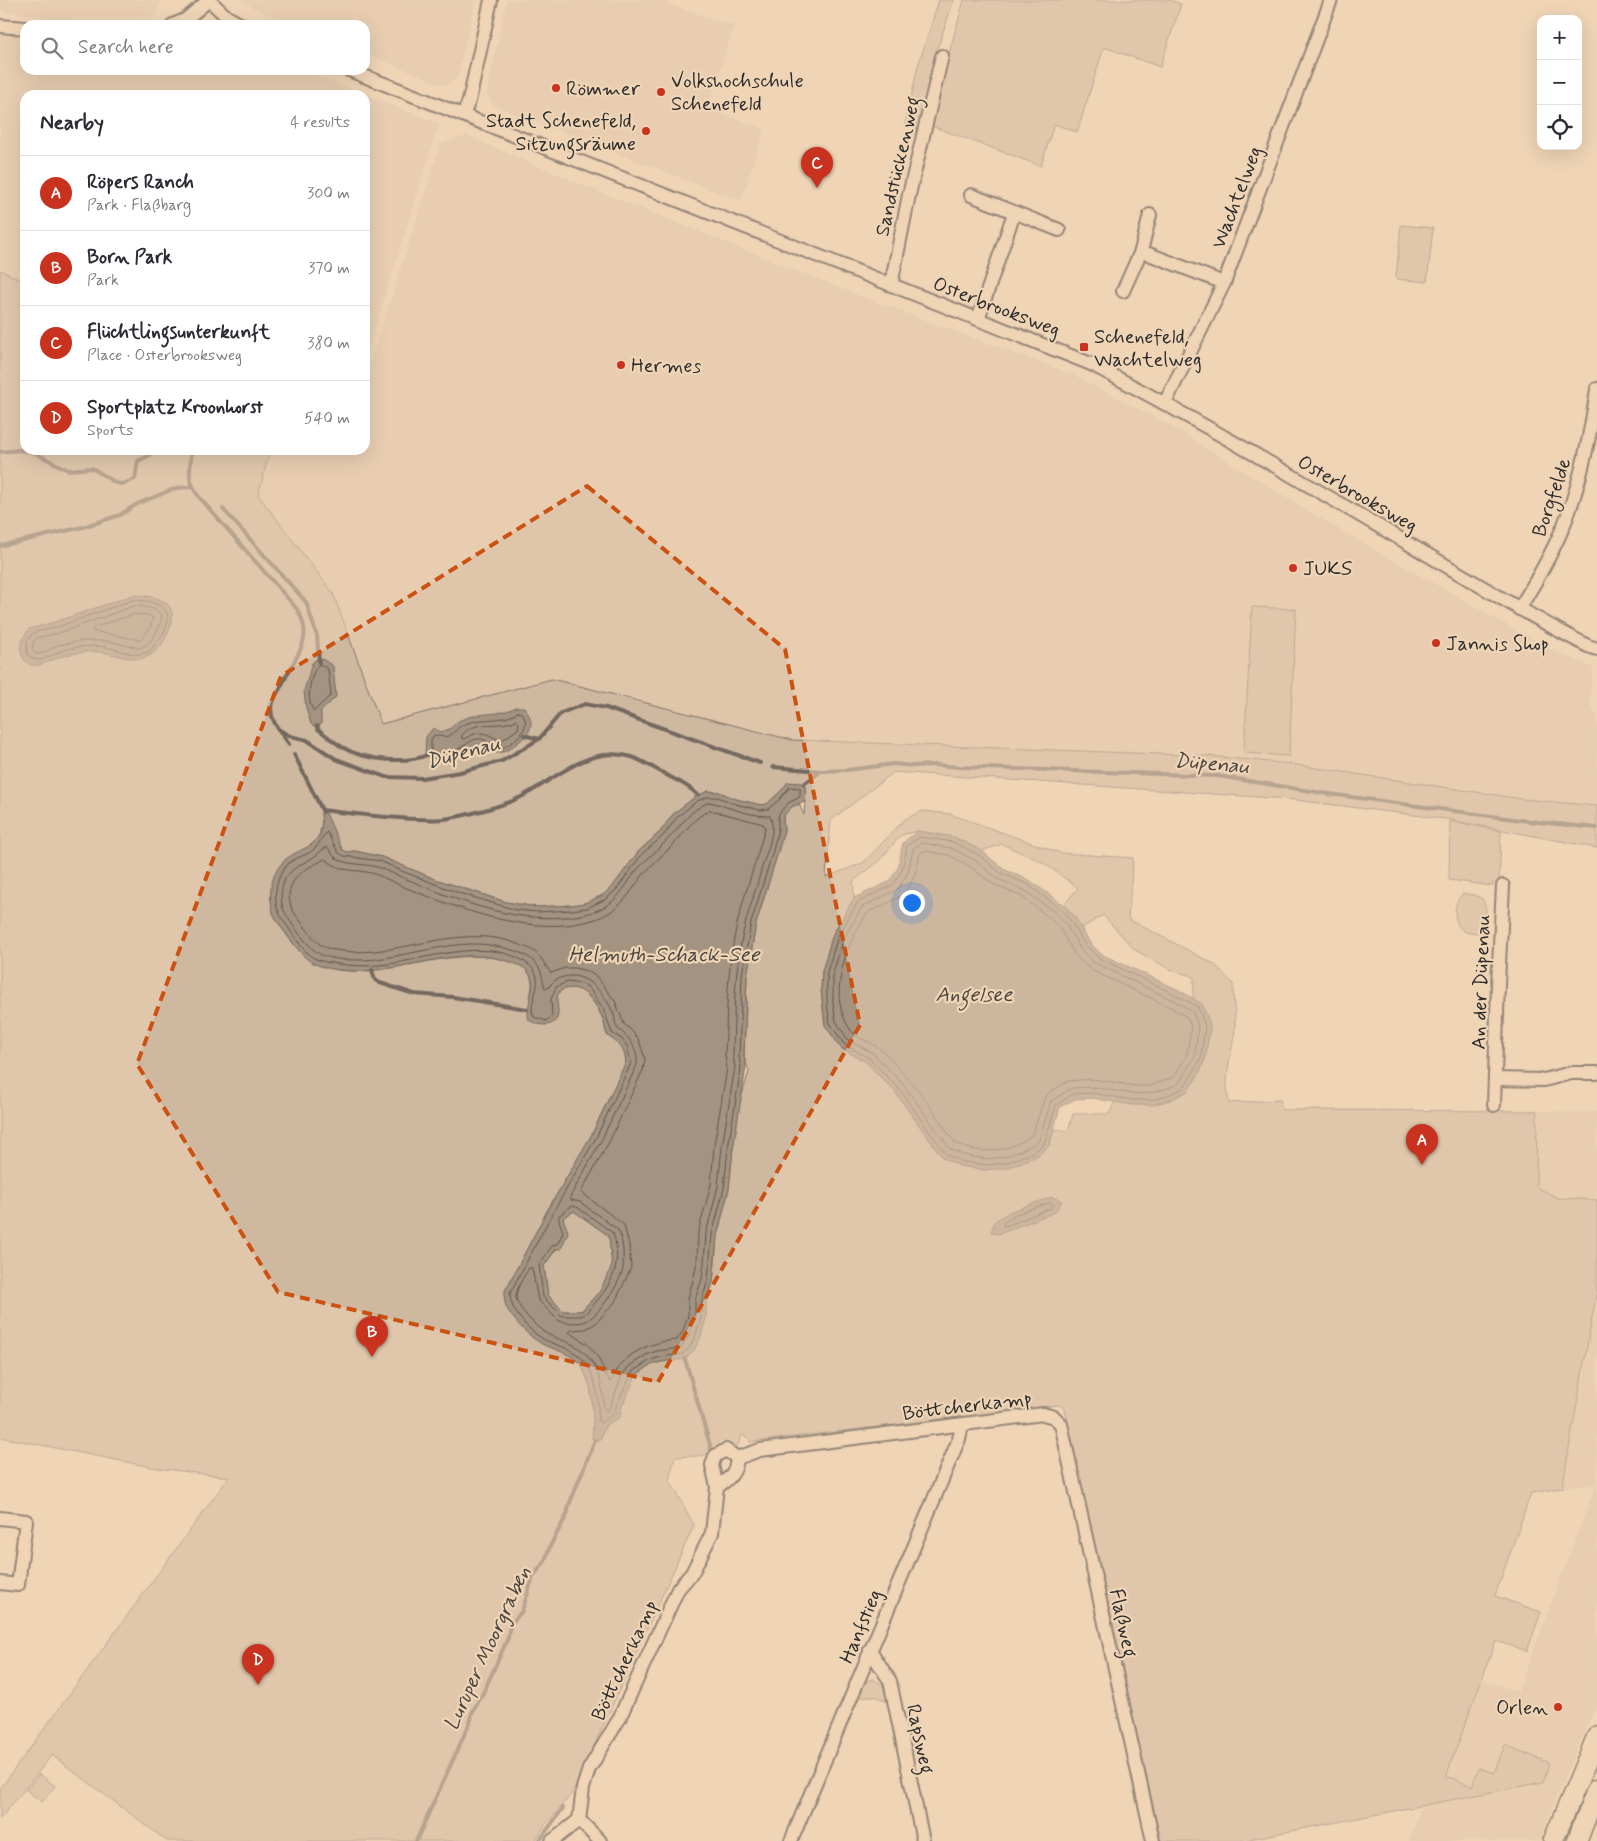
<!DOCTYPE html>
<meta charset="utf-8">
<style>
body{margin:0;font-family:Mynerve,sans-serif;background:#f2f2f3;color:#2b2b33}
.controls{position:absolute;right:15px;top:15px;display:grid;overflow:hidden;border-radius:10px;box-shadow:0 5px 20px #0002}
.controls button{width:45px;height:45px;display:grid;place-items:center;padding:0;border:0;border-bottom:1px solid #e1e1e2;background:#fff;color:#2b2b33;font:25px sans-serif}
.you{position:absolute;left:911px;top:902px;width:18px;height:18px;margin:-12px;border:4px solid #fff;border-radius:50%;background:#1a73e8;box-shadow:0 0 0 8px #1a73e833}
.badge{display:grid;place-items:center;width:32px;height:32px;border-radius:50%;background:#c8321e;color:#fff;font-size:16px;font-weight:700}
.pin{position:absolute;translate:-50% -41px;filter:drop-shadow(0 1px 2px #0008)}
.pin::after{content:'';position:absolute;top:26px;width:18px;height:15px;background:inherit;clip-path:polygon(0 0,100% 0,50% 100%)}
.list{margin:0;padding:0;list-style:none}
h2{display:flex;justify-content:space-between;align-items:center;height:65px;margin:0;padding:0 20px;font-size:21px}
h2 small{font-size:16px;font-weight:400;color:#7c7c81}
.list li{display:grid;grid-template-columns:32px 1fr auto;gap:15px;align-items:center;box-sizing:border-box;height:75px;padding:0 20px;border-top:1px solid #e1e1e2}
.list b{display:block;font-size:19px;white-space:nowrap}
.list p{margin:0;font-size:16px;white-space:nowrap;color:#7c7c81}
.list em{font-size:16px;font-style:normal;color:#7c7c81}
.icon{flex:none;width:28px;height:28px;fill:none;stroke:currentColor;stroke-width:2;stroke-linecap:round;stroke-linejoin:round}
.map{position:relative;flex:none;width:1597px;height:1841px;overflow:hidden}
.search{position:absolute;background:#fff;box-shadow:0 5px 20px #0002;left:20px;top:20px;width:350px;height:55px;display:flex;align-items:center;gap:12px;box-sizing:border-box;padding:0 18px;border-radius:15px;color:#7c7c81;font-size:19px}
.panel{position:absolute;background:#fff;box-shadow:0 5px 20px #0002;left:20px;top:90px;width:350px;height:365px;border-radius:15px}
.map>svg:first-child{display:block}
.built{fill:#dfc6aa}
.green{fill:#cfb8a0;stroke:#7d7266;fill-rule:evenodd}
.water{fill:#a49381;stroke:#74695f;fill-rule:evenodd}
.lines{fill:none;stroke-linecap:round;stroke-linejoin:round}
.shore{stroke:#5b554d;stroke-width:1}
.stream{stroke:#74695f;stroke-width:4}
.minor-casing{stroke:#2b2b2b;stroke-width:16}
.primary-casing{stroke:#2b2b2b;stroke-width:22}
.minor{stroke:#efd4b6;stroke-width:12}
.primary{stroke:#efd4b6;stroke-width:19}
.marked{fill:none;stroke:#cc5211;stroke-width:4;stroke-dasharray:10 6;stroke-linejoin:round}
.poi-dot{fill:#c8321e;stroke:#efd4b6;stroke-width:2}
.labels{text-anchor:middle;stroke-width:4.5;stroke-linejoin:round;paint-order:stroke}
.poi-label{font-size:20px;fill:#2b2b2b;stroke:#efd4b6;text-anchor:start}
.street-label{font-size:20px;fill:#2b2b2b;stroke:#efd4b6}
.water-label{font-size:21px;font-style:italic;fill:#494540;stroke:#efd4b6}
</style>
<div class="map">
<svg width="1597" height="1841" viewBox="0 0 1597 1841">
<rect width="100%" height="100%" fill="#efd4b6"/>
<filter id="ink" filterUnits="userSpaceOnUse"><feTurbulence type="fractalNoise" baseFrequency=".02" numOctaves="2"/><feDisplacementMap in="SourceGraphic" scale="10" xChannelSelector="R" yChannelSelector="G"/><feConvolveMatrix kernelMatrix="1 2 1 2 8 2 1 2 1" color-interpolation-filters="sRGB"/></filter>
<g filter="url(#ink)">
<g class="built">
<path d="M0,0H161L155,16L59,20L0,10Z"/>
<path d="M241,0H475L457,79L444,85L365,53V25H295L258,10Z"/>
<path d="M507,0H668L667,4L734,26L707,109L764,129L741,201L495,106L487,94Z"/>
<path d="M16,33L25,35V70H301L365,95H25V282L0,270V34Z"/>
<path d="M365,95L439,124L365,359Z"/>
<path d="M467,136L587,187L865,298L1069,373L1174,428L1328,523L1501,622L1552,650L1593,668L1590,698L1592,709L1597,715V806L1522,799L1290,764L1210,756L792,740L552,679L381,724L333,593L258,495L270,450H365V379L441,144Z"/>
<path d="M1537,1111L1597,1112V1200L1558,1198L1536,1187Z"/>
<path d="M1597,1289V1703L1563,1780L1539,1841H1409L1468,1674L1518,1692L1596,1484L1562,1488Z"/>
</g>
<g class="green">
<path d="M939,0H954L935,55L919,123L905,125L918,66Z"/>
<path d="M964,0H1169L1181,4L1160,67L1104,47L1077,132L1054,124L1041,166L929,125Z"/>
<path d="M1401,225L1433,228L1427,282L1396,279Z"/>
<path d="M0,270L25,282V450H270L258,495L333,593L381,724L552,679L792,740L1210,756L1290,764L1522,799L1597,806V848L1446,819L1287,799L894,772L831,820L826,877L863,863L905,819L923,811L950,814L1060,853L1133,858L1128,919L1214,964L1233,984C1232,999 1236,1013 1235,1028C1232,1052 1223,1079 1229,1103L1280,1100L1282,1110L1537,1111L1536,1187L1558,1198L1597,1200V1289L1562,1488L1531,1493L1495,1596L1541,1612L1527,1651L1496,1641L1446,1776L1472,1786L1479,1768L1494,1773L1505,1745L1549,1763L1543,1782L1239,1841H1161L1065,1409L1059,1405L750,1442L749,1438L742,1435L736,1449L697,1456L675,1457L669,1479L694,1525L573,1792L545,1825L535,1841H167L52,1755L0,1819V1789L229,1477L157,1468L0,1437ZM788,782L806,787L804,815L799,804L791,807L785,814L783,819L784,830L778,852L756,924L747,976L744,1057L749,1071L740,1102L733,1149L729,1189L717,1236L715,1263L713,1282L706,1302V1318L700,1339L685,1359L661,1362L651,1365L636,1375L622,1406L620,1417L606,1425L604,1429L593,1416L590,1386L581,1365L568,1353L543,1344L532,1337L515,1318L505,1291L547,1211L592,1134L626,1062C625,1054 623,1047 617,1042C614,1040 609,1038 607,1035C605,1031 605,1025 603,1020C598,1006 577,974 559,991C549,1001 564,1011 553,1023L529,998C535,983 532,970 517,964C471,946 424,965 377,970C360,972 341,972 324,967C304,962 282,931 273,913L294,855C314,845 324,837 321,813L342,849L346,852L355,851L382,857L435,879L506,902L537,907L572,905L585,903L603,895L613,886L639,851L660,832L673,814L695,797L708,791L719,792L736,799L761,805L767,804L781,791ZM917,831L954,837L982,851L1002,844L1044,863L1078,888L1064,905L1075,917L1080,929L1103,915L1135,950L1170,969L1194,977L1193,999L1202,1004C1204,1010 1209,1019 1210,1026C1210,1032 1208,1039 1207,1045C1201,1098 1163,1112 1115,1101L1109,1114H1073L1068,1131L1054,1129L1049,1146L1037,1156L985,1170L960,1166L943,1158L895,1092L866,1062L841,1048L825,1025L821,990L822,971L833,934L854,898L853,881L877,863L901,835Z"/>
<path d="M1252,607L1296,609L1289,756L1244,753Z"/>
<path d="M1450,821L1501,831L1499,884L1493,883V886L1449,880Z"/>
<path d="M1463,894C1470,894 1477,895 1482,899C1487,904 1489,928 1481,932C1481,933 1475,933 1474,933C1453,936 1450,903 1463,894Z"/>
<path d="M574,1211L609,1236L612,1266L600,1291L581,1311H563L548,1295L544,1266L556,1249L563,1218Z"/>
<path d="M872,1679C885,1684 886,1691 889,1703C876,1695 867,1693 854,1701C858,1691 861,1682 872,1679Z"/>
<path d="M1597,1758L1584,1792L1569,1841H1562Z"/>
<path d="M39,1774L55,1786L42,1802L26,1790Z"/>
</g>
<g class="water">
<path d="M133,595C160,596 182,602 168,633C165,641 157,653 149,656C133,664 114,652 97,652C86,651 75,653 63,656C50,659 29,677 21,653C19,645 24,635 29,629L55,622Z"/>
<path d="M319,657L333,666L336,697L321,711V723L318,729L311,724L306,708L304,691L312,663Z"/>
<path d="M516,707H524C536,724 532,732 516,744C509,749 505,753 495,753L488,746L478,744C459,755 447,763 425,756L426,737L433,728L441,732C455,728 452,724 461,720C479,711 499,717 516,707Z"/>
<path d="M788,782L802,783C807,788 805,795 805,802L793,806L785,814L783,819L784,830L778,852L756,924L747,976L744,1057L746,1067L733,1149L729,1189L717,1236L713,1282L706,1302V1318L700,1339L694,1350L685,1359L661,1362L651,1365L636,1375L622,1406L620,1417L606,1425L600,1440L592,1439C593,1418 595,1395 586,1374C578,1355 561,1352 544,1345C531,1339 508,1316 505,1303C504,1299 505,1295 505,1291L547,1211L592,1134L626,1062C625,1054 623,1047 616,1042C613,1039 609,1038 607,1034C605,1030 605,1024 603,1019C596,1000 580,981 560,991C554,1000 559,1004 558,1014C557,1029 537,1026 529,1020C524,1004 539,987 529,973C525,967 519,965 513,963C458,941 398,977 341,970C331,969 320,967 311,962C303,957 297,948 291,940C284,930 274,920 272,908C268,891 272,871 286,859C306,844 326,848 321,813H326L342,849L347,852L355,851L382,857L435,879L506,902L537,907L572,905L585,903L603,895L613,886L639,851L660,832L673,814L695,797L708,791L719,792L736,799L761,805L767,804L781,791ZM574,1211L609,1236L612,1266L600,1291L582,1311H563L548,1295L544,1266L556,1249H561L568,1232L563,1218Z"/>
<path d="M917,831L954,837L982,851L1003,869L1029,880L1064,905L1075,917L1090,943L1101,954L1179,990L1202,1004L1210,1025L1205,1060L1197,1076L1187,1092L1170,1099L1152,1105H1132L1092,1098L1075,1099L1060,1107L1049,1146L1037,1156L1007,1168L985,1170L960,1166L943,1158L895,1092L866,1062L841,1048L825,1025L821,990L822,971L833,934L854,898L889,882L898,868L903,843Z"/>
<path d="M1052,1197L1062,1201L1055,1212L999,1234L991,1232L995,1221L1011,1211Z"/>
</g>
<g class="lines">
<g class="shore">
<path d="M133,600C159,600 180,610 160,638C157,642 153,649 148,652C135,658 119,649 106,647C98,646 88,646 79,647C73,648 67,649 61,651C49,655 37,668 27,653V641L33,633L57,627Z"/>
<path d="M134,606C145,607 154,607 162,615C160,628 152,645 139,648L107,641H81L58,645L43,653L36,654L32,650L33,643L36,638L59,633Z"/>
<path d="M135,614L148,615L153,618L150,628L141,640L92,631L93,628Z"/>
<path d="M319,664L328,669L331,695L314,711C305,701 310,673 319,664Z"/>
<path d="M518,712C523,713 524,715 525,720C528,731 511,745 502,748C496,750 487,737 477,739C463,742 449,763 431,751V739L434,735C455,741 452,729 465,724C479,718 493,721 508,717C511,716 515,714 518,712Z"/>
<path d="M516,720L519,723L518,729L501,741C485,733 481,729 464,739L461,738C469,718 501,729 516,720Z"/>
<path d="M790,787L800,788V797L788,803L781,811L778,817V829L773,851L751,923L742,975L739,1057L741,1068L728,1148L724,1188L712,1235L708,1280L702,1300L701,1318L695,1337L689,1348L683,1354L660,1357L649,1361L633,1371L617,1404L615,1413L600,1423L598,1421C599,1401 597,1378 585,1362C574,1348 560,1347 545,1340C530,1332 509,1310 510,1293L552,1214L597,1136L631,1063L627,1046L622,1039L612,1033L603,1008L589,988L583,984L567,982L556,987L551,999L552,1016L546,1021L534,1017C525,1000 552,979 525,962C491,939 433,956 396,963C377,966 358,967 339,964C331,963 321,962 314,958C301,950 292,932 283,920C271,904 274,878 288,864C295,857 307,856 314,849C320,844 322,836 327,832L338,852L344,856L380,861L404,872L459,893L516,910L537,912L572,910L587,908L606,899L617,889L642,854L664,835L677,817L697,801L707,797H718L735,804L760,810L768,809L779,800Z"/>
<path d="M709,802C718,803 724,807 733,809C745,813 758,816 770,816C777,832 765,855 761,871C754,897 744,922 740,949C734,984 734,1020 733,1056L735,1067L722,1147L718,1186L706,1234L704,1262L702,1279L695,1300V1317L690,1334L681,1348L657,1351L646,1355L628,1367L621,1378L609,1409L606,1411L604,1409C603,1391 601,1372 589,1358C577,1342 563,1342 547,1334C538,1329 515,1306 516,1296C517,1287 524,1276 529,1268H532L538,1300L559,1321C567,1323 580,1324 586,1321C599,1315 621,1282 623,1268C624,1257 623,1239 618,1230L580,1202L571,1200L570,1197L602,1139L637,1065C638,1054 633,1041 624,1034C623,1032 620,1031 618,1029C615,1026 615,1019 614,1015C607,997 591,976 571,976C561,976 553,980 548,988H545C543,983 543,976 540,970C533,954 511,949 495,946C452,937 400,961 356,960C344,960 328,959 318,953C309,948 286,918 283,908C280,900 281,887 285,879C293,866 304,864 315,856C319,853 323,849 327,847C330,850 332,855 336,858C347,866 367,863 380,868C439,892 500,923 565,917C580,916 596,913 609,904C620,896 627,884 635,872C645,860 657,851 667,840C682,825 688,811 709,802Z"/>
<path d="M710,810L763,824L765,828C757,859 746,889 738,920C727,964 727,1010 725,1056L727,1068L714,1146L711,1185L698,1233L697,1262L694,1277L688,1298V1316L683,1331L677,1340C649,1342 623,1353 612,1380L610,1382L596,1354L587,1344L569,1332L571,1330L586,1329L596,1323L615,1302L631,1268L629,1245L624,1225L581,1192L609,1142L643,1070L645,1059L639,1040L632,1031L624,1024L615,1001L597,977L587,971L575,968H565L551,973C545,966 542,958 535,952C530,948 524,947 518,944C456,920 392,963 330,949C318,946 312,936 305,927C301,921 295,915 292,909C290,905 290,901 289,898C289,875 308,868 325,859C344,874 354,868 375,874C386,878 398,885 409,889C460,909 512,929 567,925C583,923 600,920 613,910C626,901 633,888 642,876C651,865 662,856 672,846C686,832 691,819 710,810Z"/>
<path d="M920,837L953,842L979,855L1001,873L1027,884L1061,909L1070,920L1086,946L1099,958L1176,995L1198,1007L1205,1026L1201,1058L1193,1073L1183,1088L1168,1095L1151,1100H1132L1092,1093L1073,1094L1056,1105L1044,1144L1034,1152L1006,1163L986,1165L971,1163L961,1161L946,1154L899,1089L869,1058L844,1044L830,1023L827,1005V972L838,936L858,902L893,885L902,870L907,846Z"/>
<path d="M921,843L951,848L976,861L998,879L1024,890L1057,914L1065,923L1081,950L1095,963L1173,1000L1193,1012L1198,1026L1195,1056L1179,1083L1166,1089L1150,1093L1133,1094L1093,1087L1072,1088L1051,1101L1039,1140L1031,1146L1005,1157L986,1159L963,1155L950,1149L903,1084L873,1053L848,1040L836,1021L833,1004V973L844,938L862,907L898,889L908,872L913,849Z"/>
<path d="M924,851L949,855L971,867L994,885L1021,896L1051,919L1059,927L1075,955L1091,970L1170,1007L1187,1017L1191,1027L1187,1054L1174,1077L1149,1086H1134L1093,1079L1068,1081L1050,1092L1045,1097L1032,1135C1027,1140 1021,1142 1014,1145C994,1153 975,1153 955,1143C939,1121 925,1095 905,1076C896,1066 887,1053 876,1046C869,1041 858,1039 853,1033C825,1000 845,946 866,915C869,910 877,909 882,906C911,893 913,884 920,854Z"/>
<path d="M1050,1203L1053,1205L1051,1208L1006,1226L1003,1225L1004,1222L1014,1215Z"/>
<path d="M572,1206L577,1207L613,1233C624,1269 609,1289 585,1314L581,1316H562L543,1297L539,1265L552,1246L558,1243L563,1232L559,1220V1216Z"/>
</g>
<g class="stream">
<path d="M192,450C190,471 186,478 199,497L297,609C312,634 302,648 289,671C284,681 278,692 272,702C268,719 279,730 289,744"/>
<path d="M0,452L20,450L33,452L68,470L92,468L116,483L123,484L135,479L138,461L150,455L154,450"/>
<path d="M223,509L306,602L317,636L319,662"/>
<path d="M0,546L83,527L120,515L137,504L176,488L193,487"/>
<path d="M317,726L318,729C326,735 334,742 342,747C363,760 407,765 429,754"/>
<path d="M278,729L290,736L307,740L336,759L386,777L422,778L460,772L502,761L539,739L561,713L585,704L606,708L760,763"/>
<path d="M524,735L539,739"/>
<path d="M294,754L323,812"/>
<path d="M773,767L821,771"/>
<path d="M804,784L821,771L847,770L894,764L913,766L935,765L959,767L1218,776L1322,793L1528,821L1597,828"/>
<path d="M322,810C354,814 386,818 417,819C426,819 436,820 444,819C464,816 504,806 521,797C556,779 589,744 632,757C643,761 653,768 663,773C678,782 684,782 698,795"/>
<path d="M372,970L375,980L380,983L414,994L453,997L527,1009"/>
<path d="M685,1359L712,1452"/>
<path d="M416,1841L471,1720L472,1713L484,1691L508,1638L510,1625L522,1611L533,1577L545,1561L550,1546L567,1515L569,1505L595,1440"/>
<path d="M539,1841L563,1808"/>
</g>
<defs>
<g id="minor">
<path d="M209,0L227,17L242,25"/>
<path d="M173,25L185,20L209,0"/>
<path d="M0,26L25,28"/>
<path d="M349,70L1091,364C1207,425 1320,492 1433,558C1484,588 1535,619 1588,646L1597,649"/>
<path d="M463,115L469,101L491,0"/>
<path d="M971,195L1059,230"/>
<path d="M1141,251L1224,283"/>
<path d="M891,285L909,195L942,56"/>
<path d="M1123,291L1141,251L1150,215"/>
<path d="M978,319L1014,213"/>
<path d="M1165,403L1224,283L1331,0"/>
<path d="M1519,609C1537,580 1555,549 1567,517C1582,476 1591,432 1597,389"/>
<path d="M1495,1079L1544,1080L1571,1073H1597"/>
<path d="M1494,1105L1498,984L1503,886"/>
<path d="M737,1458L760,1450L1043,1414L1054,1417L1061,1424L1153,1841"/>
<path d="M0,1518L26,1521L18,1585L0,1583"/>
<path d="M870,1650L890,1681L923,1841"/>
<path d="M579,1820L600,1841"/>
<path d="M552,1841L579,1820L583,1788L589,1769L619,1719L678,1589L692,1573L712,1533L717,1487L712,1465L715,1456L726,1450L737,1458C736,1473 729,1479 717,1487"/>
<path d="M791,1841L959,1439L962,1425"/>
</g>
<g id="primary">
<path d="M1553,1841L1597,1736"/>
<path d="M1577,1841L1597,1789"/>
</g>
</defs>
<use href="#minor" class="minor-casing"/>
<use href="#primary" class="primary-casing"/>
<use href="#minor" class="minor"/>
<use href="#primary" class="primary"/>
</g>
</g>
<path d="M0 0H1597V1841H0ZM587,486L785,649L860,1025L658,1382L278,1292L137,1064L281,676Z" fill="#efd4b6" fill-opacity=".55" fill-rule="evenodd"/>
<path class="marked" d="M587,486L785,649L860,1025L658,1382L278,1292L137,1064L281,676Z"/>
<g class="poi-dot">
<circle cx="556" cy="88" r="5"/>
<circle cx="661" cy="92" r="5"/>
<circle cx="646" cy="131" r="5"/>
<rect x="1079" y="342" width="10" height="10" rx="2.5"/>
<circle cx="621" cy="365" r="5"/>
<circle cx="1293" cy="568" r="5"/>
<circle cx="1436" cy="643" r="5"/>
<circle cx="1558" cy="1707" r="5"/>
</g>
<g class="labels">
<g class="poi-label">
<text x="671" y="87">Volkshochschule<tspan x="671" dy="23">Schenefeld</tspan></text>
<text x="566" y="95">Römmer</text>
<text x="636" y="127" text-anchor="end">Stadt Schenefeld,<tspan x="636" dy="23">Sitzungsräume</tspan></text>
<text x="1094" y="343">Schenefeld,<tspan x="1094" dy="23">Wachtelweg</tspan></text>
<text x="631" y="372">Hermes</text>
<text x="1303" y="575">JUKS</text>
<text x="1446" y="650">Jannis Shop</text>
<text x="1548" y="1714" text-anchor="end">Orlen</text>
</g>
<g class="street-label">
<text transform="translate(897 166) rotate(-77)" y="7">Sandstückenweg</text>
<text transform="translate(1236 197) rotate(-69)" y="7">Wachtelweg</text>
<text transform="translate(997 306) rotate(21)" y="7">Osterbrooksweg</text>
<text transform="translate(1358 493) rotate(30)" y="7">Osterbrooksweg</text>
<text transform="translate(1551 497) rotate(-71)" y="7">Borgfelde</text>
<text transform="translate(1480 982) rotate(-88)" y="7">An der Düpenau</text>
<text transform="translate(967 1405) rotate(-7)" y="7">Böttcherkamp</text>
<text transform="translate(1124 1623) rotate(78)" y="7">Flaßweg</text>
<text transform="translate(860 1626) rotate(-67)" y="7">Hanfstieg</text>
<text transform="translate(624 1660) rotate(-65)" y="7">Böttcherkamp</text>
<text transform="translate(921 1739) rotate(78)" y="7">Rapsweg</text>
</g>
<g class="water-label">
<text transform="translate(463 752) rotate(-15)" y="7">Düpenau</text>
<text transform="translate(1212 763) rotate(5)" y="7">Düpenau</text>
<text x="664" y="961">Helmuth-Schack-See</text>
<text x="974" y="1001">Angelsee</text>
<text transform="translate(487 1648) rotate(-65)" y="7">Luruper Moorgraben</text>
</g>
</g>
</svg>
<div class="controls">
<button>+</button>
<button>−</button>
<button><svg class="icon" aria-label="locate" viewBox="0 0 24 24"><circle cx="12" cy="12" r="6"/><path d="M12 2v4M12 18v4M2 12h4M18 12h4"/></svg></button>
</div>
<div class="you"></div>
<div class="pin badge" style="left:1422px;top:1165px">A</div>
<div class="pin badge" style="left:372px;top:1357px">B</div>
<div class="pin badge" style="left:817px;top:188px">C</div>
<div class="pin badge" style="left:258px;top:1685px">D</div>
<div class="search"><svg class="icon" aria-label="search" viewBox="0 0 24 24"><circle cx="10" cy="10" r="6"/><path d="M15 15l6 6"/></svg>Search here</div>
<section class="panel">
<h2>Nearby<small>4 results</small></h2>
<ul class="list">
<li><span class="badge">A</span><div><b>Röpers Ranch</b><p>Park · Flaßbarg</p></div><em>300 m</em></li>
<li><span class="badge">B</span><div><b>Born Park</b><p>Park</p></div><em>370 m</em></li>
<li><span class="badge">C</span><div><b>Flüchtlingsunterkunft</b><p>Place · Osterbrooksweg</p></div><em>380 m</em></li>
<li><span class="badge">D</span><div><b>Sportplatz Kroonhorst</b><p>Sports</p></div><em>540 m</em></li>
</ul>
</section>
</div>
